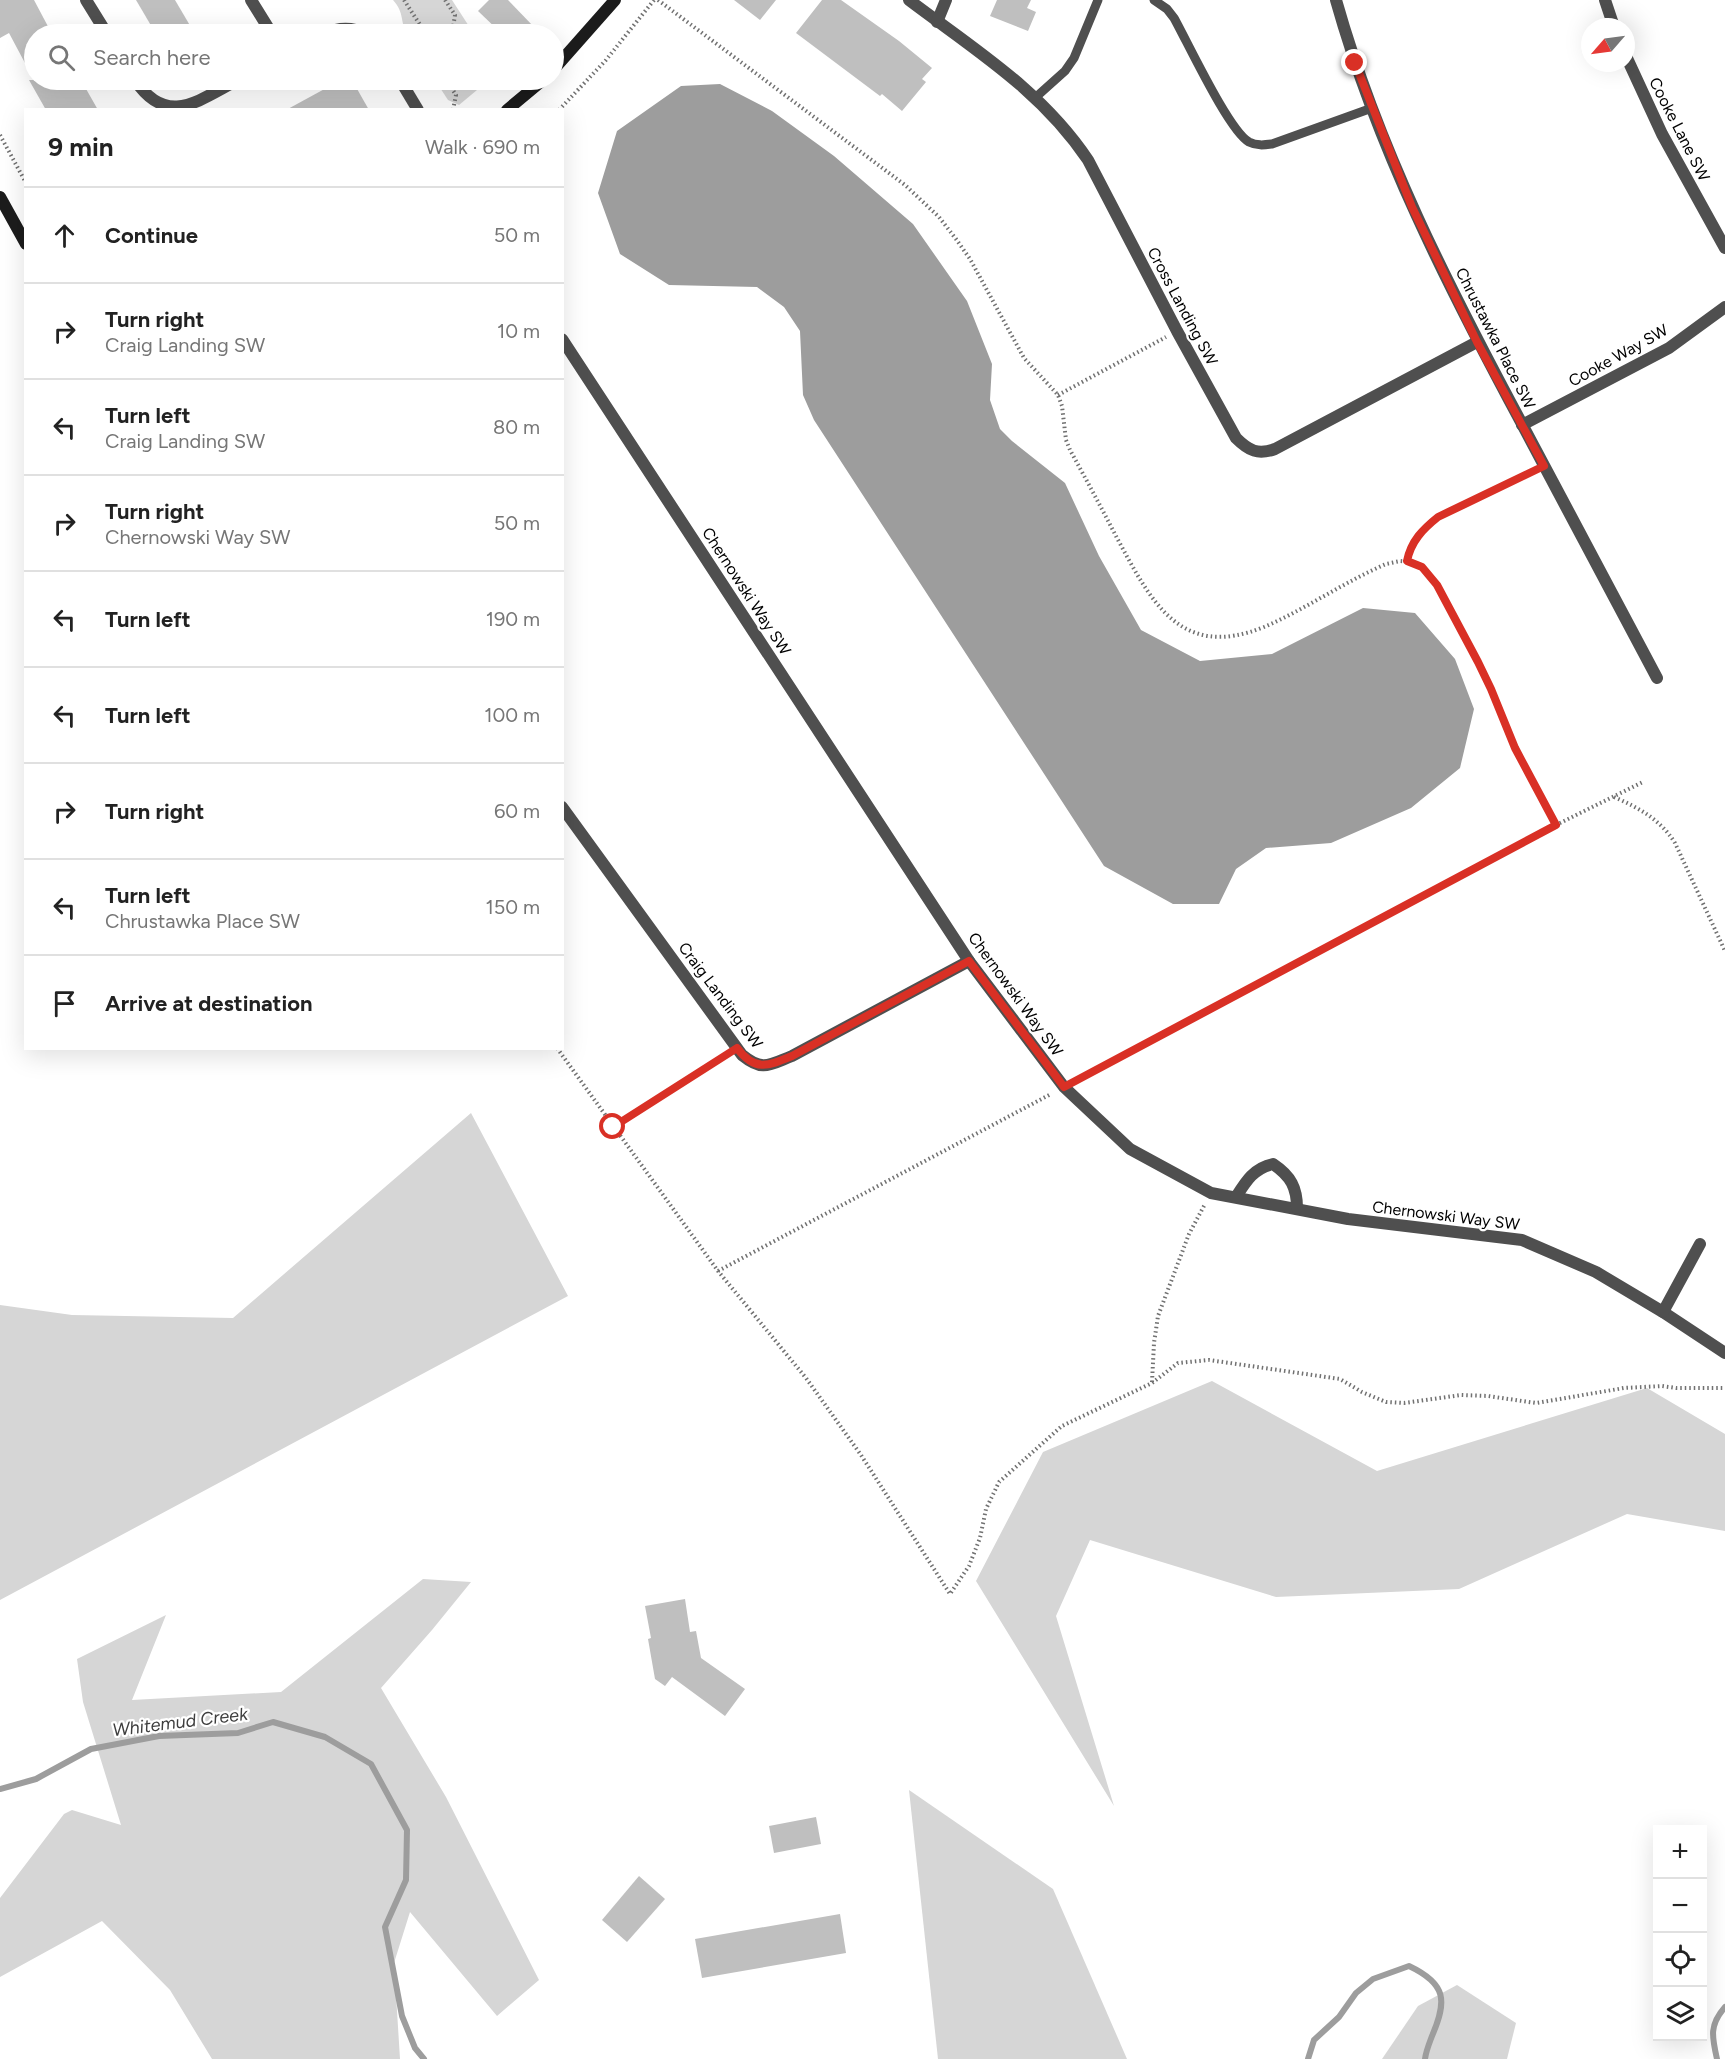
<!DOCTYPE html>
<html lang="en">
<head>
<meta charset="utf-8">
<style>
	:root { --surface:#fff; --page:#f6f6f6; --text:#222; --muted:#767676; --line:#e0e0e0 }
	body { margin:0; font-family:Figtree,sans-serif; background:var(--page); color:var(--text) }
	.controls { position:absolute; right:18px; bottom:18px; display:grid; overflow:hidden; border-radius:0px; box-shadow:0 6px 24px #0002 }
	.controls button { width:54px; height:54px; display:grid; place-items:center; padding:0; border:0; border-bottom:2px solid var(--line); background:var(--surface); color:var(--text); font:30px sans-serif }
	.compass { position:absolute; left:1581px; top:18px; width:54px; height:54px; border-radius:50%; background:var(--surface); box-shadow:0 6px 24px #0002; rotate:242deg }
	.stop { position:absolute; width:18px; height:18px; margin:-14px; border:4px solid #d93025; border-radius:50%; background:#fff }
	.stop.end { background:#d93025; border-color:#fff; box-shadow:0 2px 6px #0008 }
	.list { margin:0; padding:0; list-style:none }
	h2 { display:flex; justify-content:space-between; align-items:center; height:78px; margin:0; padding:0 24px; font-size:26px }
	h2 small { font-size:20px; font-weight:400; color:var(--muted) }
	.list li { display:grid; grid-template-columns:39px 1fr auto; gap:18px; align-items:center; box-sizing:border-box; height:96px; padding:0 24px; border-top:2px solid var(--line) }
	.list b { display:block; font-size:22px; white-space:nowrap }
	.list p { margin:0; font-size:20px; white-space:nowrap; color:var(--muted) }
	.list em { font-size:20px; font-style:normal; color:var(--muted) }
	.icon { flex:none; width:33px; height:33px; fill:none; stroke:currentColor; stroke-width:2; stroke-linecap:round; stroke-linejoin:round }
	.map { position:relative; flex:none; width:1725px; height:2059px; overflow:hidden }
	.search { position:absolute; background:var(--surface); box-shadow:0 6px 24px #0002; left:24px; top:24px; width:540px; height:66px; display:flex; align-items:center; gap:15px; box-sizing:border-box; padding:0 21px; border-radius:33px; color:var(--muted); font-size:22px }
	.panel { position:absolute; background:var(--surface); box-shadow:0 6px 24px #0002; left:24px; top:108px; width:540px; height:942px; border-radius:0px }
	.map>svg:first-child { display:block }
</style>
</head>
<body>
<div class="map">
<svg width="1725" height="2059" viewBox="0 0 1725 2059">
	<rect width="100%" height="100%" fill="#fff"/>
	<g fill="#d6d6d6">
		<path d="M393,0H452L474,34H407C400,23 405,13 393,0Z"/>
		<path d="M435,80H489L459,105L448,100Z"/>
		<path d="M471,1113L568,1296L0,1600V1305L72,1315L233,1318Z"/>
		<path d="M1212,1381L1377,1471L1647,1388L1725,1434V1531L1627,1514L1459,1589L1276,1597L1090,1540L1056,1616L1114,1806L976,1581L1043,1452Z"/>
		<path d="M423,1579L471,1582L432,1630L381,1688L446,1797L539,1980L497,2016L410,1912L394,1963L400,2059H212L170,1990L102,1921L0,1977V1898L64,1814L72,1810L121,1825L83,1702L77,1659L166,1615L132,1700L281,1692Z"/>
		<path d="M909,1790L1053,1889L1127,2059H938Z"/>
		<path d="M1457,1985L1516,2023L1507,2059H1382L1418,2006Z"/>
	</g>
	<path fill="#9d9d9d" d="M720,84L772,111L834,156L913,224L967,301L992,364L990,400L1000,429L1012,441L1065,483L1099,556L1141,630L1200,661L1272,654L1363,608L1415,613L1455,659L1474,709L1460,768L1411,808L1331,843L1266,848L1236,869L1219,904H1173L1104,866L814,420L803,395L800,331L784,307L757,287L669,285L620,254L598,193L617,131L681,86Z"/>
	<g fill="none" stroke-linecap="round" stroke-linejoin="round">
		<g stroke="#9d9d9d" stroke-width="6">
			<path d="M0,1789L36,1779L91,1749L159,1736L238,1733L273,1722L325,1737L371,1764L407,1830L406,1880L385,1927L402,2016L415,2048L424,2059"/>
			<path d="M1308,2059L1314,2040L1339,2017L1356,1993L1373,1979L1409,1966C1447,1984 1447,2001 1432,2036C1429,2044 1426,2051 1425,2059"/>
			<path d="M1717,2059C1712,2037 1709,2025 1725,2007"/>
		</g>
	</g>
	<g fill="#bfbfbf">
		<path d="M0,0H34L52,34H34V80H81L98,110H46L29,80H34L9,33L0,38Z"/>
		<path d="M136,0H175L195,34H156Z"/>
		<path d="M489,0H508L534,27L526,34H502L478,11Z"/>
		<path d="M734,0H776L760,20Z"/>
		<path d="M822,0H841L899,41L932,68L922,79L926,82L902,111L882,94L880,96L796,33Z"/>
		<path d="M997,0H1031L1027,8L1036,12L1028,31L990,16Z"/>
		<path d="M341,80H352L369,110H286Z"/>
		<path d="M685,1599L690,1632L696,1631L701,1658L745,1689L725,1716L672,1677L665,1686L655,1679L648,1639L651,1638L645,1606Z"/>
		<path d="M816,1817L821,1844L774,1853L769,1826Z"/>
		<path d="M639,1876L665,1899L627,1942L602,1920Z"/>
		<path d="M840,1914L846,1953L702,1978L695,1939Z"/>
	</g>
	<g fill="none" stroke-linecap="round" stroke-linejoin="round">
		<g stroke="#717171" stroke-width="4" stroke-dasharray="1.5 3" stroke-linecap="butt">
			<path d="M404,0L426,34"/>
			<path d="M445,0L455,15L452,34"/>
			<path d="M658,0L905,185L939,217L956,239L970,259L1024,358L1058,395L1062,406L1066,440L1070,450C1086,479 1102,509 1117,538C1151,601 1180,661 1264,627C1306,609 1344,582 1386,564L1400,561L1413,562L1422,567L1437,585L1478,662L1491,689L1515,748L1556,825"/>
			<path d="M446,80L456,95L453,110"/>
			<path d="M559,110L606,60L654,0"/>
			<path d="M0,135L26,183"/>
			<path d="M1058,395L1166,337"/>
			<path d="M1407,561C1411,542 1423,529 1438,517L1530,472"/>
			<path d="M1614,797C1639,808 1660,819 1675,843L1725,951"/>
			<path d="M557,1048L718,1271L806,1378L861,1455L950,1594L969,1566L980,1538L986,1509L999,1482L1062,1426L1152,1383L1178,1363L1209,1360L1340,1379L1362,1392L1386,1402L1404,1403L1461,1395L1488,1396L1536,1403L1624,1388L1662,1386L1676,1388H1725"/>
			<path d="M1079,1079L1556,825L1643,782"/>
			<path d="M613,1127L724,1056"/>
			<path d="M718,1271L1051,1094"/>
			<path d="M1152,1382L1154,1343L1158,1316L1189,1234L1205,1204"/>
		</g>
		<g stroke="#4f4f4f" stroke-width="9">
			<path d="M1154,0L1167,9L1174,18C1188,43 1229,131 1249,142C1257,146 1264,145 1272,144L1372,108"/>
			<path d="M1036,97L1065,71L1074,58L1098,0"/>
		</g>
		<g stroke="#4f4f4f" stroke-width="12">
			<path d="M86,0L107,34"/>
			<path d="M251,0L272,34"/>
			<path d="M909,0C975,50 1041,90 1088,160L1177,331L1236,438C1249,451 1258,455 1275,449L1477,342"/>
			<path d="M1336,0C1378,149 1449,288 1522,424C1567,509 1612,593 1657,678"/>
			<path d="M1605,0L1614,27"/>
			<path d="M937,22L946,0"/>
			<path d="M323,34C339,27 352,27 368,34"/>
			<path d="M1626,56L1662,134L1725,248"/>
			<path d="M135,80C167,128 199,100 238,80"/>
			<path d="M400,80L418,110"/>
			<path d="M562,339L969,961L1064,1087L1130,1149L1211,1193L1348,1219L1522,1240L1596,1272L1663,1312L1725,1353"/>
			<path d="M1522,425L1669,348L1725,307"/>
			<path d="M562,807L742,1055C763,1072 769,1065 792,1056L969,961"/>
			<path d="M1236,1197C1246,1181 1254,1168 1273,1164C1291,1176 1297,1188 1297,1208"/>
			<path d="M1663,1312L1700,1244"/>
		</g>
		<g stroke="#1c1c1c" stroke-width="12">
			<path d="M554,69L615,0"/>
			<path d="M507,110L543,80"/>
			<path d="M0,197L26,244"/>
		</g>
	</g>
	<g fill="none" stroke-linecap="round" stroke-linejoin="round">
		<path stroke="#d93025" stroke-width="8" d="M613,1127L737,1048C755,1072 768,1066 792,1056L969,961L1064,1087L1556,825L1515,748L1491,689L1478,662L1437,585L1422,567L1407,561C1411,541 1423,529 1438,517L1544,466L1477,342L1412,207L1355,63"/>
	</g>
	<g text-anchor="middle" stroke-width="4.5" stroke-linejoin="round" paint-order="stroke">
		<g font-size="16" fill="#000" stroke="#fff">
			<text transform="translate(1680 129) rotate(63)" y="6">Cooke Lane SW</text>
			<text transform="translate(1183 306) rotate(62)" y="6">Cross Landing SW</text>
			<text transform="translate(1496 338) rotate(63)" y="6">Chrustawka Place SW</text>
			<text transform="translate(1618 355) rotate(-29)" y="6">Cooke Way SW</text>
			<text transform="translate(747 591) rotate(57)" y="6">Chernowski Way SW</text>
			<text transform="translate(1016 994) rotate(54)" y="6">Chernowski Way SW</text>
			<text transform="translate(721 995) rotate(53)" y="6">Craig Landing SW</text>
			<text transform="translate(1446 1215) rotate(7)" y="6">Chernowski Way SW</text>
		</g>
		<g font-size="18" font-style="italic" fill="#3e3e3e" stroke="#fff">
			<text transform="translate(180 1722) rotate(-7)" y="6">Whitemud Creek</text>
		</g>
	</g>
</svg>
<div class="controls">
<button>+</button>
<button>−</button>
<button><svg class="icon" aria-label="locate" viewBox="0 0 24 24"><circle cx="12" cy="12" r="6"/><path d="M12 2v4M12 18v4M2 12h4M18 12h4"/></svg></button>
<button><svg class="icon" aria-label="layers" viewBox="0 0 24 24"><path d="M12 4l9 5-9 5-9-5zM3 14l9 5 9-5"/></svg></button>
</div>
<svg class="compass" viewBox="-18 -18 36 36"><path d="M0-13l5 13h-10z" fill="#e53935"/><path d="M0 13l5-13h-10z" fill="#767676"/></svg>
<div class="stop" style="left:613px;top:1127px"></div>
<div class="stop end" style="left:1355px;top:63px"></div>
<div class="search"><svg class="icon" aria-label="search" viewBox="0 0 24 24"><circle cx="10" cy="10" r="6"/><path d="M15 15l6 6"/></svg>Search here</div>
<section class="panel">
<h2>9 min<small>Walk · 690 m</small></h2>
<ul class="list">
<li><svg class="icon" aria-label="ahead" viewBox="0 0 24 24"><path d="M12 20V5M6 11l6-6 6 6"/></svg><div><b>Continue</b></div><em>50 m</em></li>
<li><svg class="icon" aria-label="right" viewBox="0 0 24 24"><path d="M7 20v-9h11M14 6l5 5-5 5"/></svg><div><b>Turn right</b><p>Craig Landing SW</p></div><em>10 m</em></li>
<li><svg class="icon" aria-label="left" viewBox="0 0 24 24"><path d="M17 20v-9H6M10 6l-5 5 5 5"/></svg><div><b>Turn left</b><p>Craig Landing SW</p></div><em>80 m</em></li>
<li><svg class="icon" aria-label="right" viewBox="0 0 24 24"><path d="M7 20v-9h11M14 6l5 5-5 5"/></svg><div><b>Turn right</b><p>Chernowski Way SW</p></div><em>50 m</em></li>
<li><svg class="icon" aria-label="left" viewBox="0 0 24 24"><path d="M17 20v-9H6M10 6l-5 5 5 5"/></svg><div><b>Turn left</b></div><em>190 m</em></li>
<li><svg class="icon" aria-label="left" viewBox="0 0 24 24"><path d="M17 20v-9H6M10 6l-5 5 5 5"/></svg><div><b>Turn left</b></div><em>100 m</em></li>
<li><svg class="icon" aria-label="right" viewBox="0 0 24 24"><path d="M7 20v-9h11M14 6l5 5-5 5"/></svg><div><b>Turn right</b></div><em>60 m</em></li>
<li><svg class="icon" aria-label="left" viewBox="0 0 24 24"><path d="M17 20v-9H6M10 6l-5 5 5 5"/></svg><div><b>Turn left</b><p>Chrustawka Place SW</p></div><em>150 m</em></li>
<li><svg class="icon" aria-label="arrive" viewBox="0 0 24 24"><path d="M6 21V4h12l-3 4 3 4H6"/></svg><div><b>Arrive at destination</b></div></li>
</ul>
</section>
</div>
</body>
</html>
